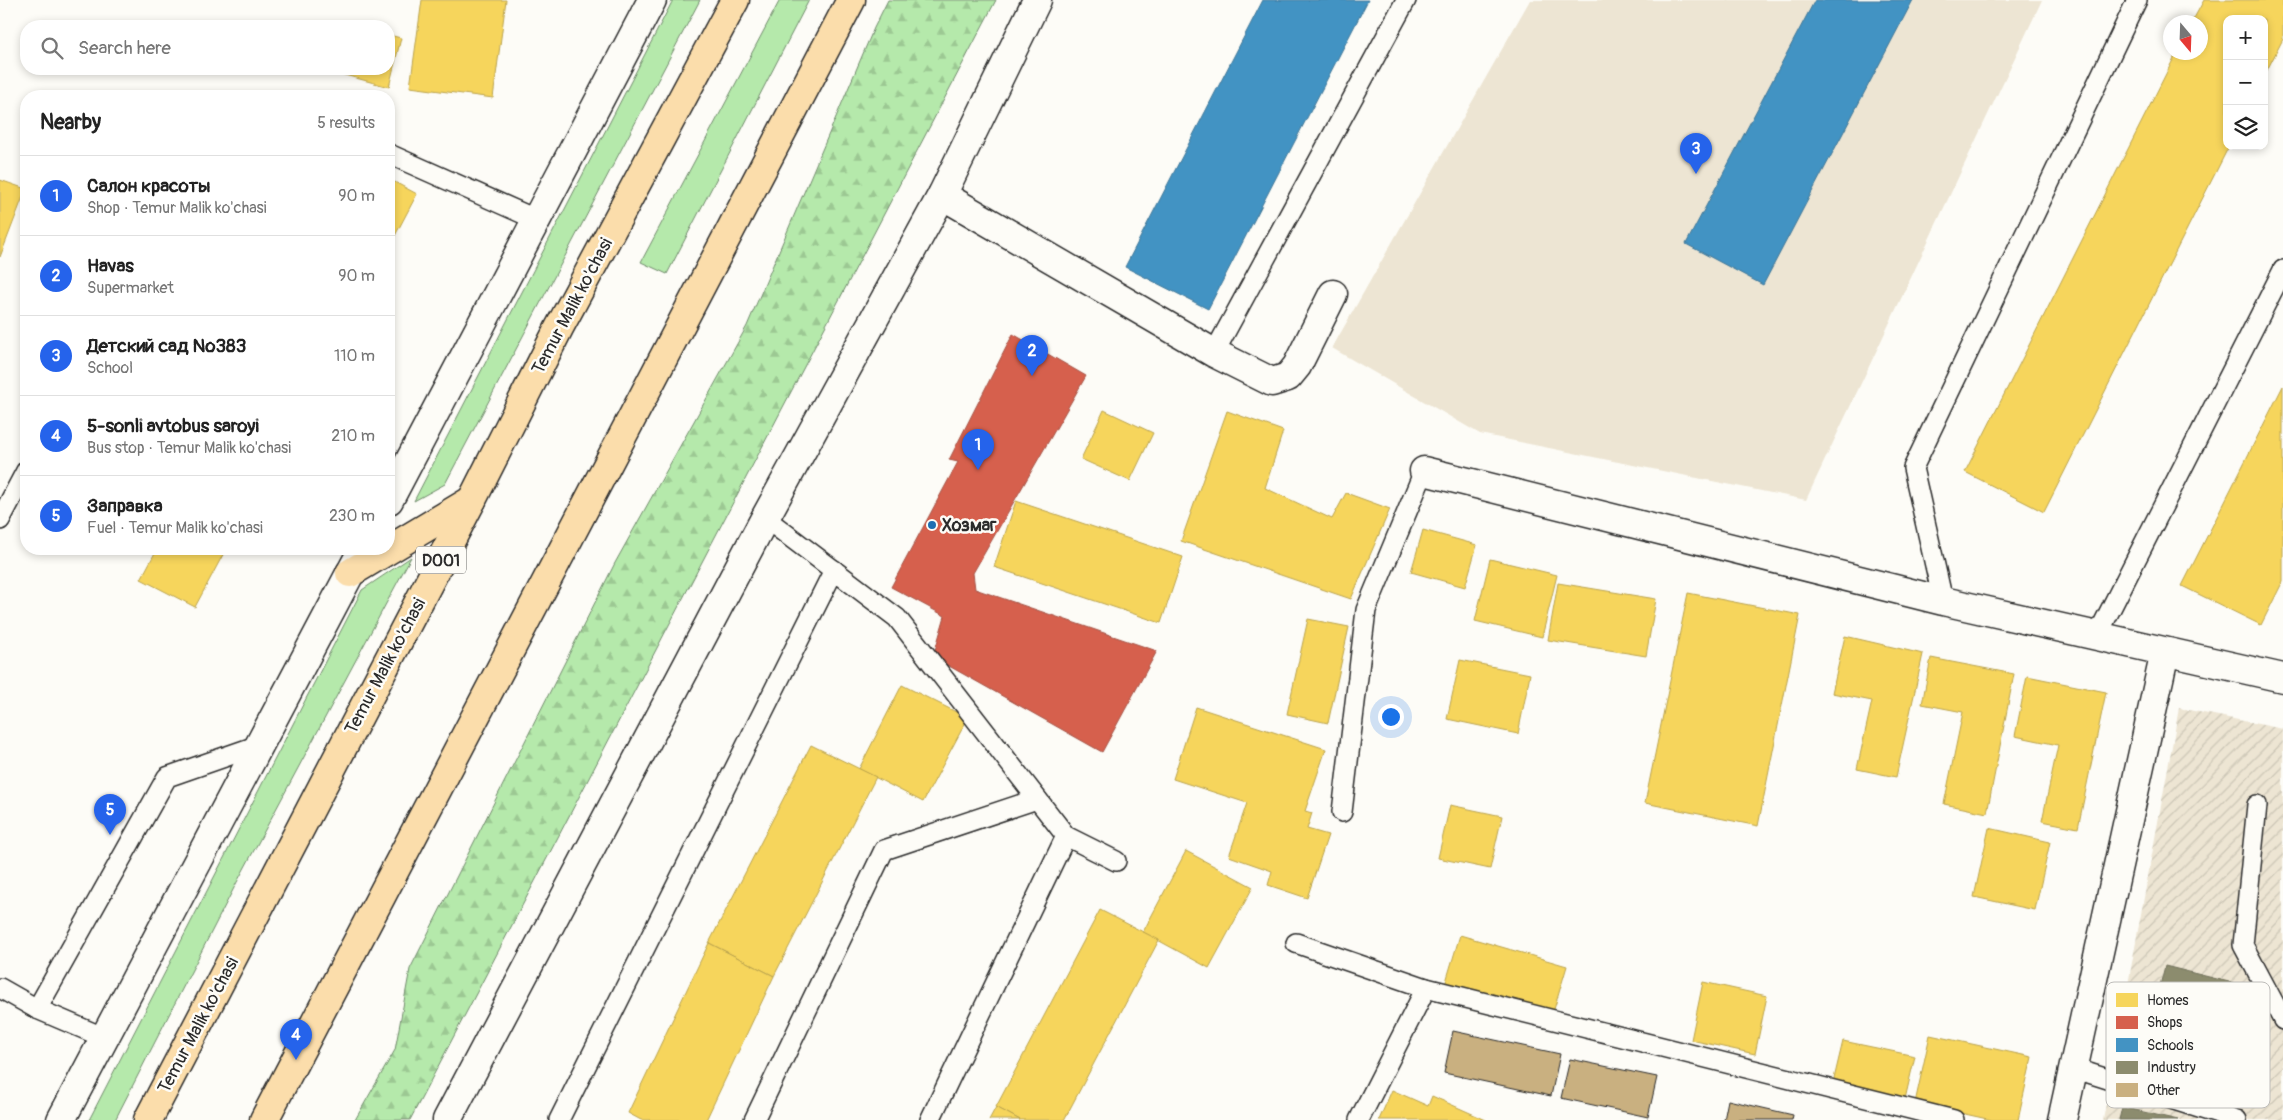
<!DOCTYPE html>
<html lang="en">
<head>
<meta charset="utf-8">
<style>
	:root { --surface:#fff; --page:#f6f6f6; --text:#222; --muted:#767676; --line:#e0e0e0; --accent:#2563eb }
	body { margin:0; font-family:Pangolin,sans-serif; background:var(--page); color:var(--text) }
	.controls { position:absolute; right:15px; top:15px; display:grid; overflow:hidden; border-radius:10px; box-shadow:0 2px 8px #0003 }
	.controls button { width:45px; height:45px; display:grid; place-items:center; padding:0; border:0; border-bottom:1px solid var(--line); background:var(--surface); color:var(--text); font:25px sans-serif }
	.compass { position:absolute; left:2163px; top:15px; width:45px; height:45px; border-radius:50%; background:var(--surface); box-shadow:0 2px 8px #0003; rotate:161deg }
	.you { position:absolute; left:1390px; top:716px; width:18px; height:18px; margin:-12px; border:4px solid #fff; border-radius:50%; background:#1a73e8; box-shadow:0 0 0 8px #1a73e833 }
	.badge { display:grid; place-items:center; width:32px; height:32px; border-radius:50%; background:var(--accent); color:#fff; font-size:16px; font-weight:700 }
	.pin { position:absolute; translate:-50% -41px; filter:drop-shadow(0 1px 2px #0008) }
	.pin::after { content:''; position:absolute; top:26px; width:18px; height:15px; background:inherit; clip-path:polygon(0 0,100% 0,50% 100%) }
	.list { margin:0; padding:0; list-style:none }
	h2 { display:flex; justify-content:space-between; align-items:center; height:65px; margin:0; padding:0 20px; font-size:21px }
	h2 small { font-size:16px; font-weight:400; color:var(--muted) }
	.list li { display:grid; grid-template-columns:32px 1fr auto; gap:15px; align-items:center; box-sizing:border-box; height:80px; padding:0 20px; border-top:1px solid var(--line) }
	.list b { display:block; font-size:19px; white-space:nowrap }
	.list p { margin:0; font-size:16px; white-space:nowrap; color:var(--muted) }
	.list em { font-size:16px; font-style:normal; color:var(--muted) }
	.icon { flex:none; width:28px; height:28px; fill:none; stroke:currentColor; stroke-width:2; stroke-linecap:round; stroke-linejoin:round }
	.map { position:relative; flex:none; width:2283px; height:1120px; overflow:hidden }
	.search { position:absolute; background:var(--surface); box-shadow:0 2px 8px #0003; left:20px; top:20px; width:375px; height:55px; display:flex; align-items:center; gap:12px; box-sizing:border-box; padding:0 18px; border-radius:20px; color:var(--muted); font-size:19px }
	.panel { position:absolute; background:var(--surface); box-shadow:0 2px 8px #0003; left:20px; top:90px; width:375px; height:465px; border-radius:20px }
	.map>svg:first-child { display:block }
</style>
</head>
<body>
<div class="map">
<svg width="2283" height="1120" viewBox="0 0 2283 1120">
	<defs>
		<pattern id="industrial-furrows" width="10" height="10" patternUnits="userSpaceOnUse" patternTransform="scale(1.25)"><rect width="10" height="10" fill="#ede5d3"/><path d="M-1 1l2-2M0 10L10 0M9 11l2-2" fill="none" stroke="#cbc5b5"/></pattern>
		<pattern id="forest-firs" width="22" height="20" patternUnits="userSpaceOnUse" patternTransform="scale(1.25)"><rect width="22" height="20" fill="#b5e9ab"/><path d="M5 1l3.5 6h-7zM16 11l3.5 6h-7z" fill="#9cc893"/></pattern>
	</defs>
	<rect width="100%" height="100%" fill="#fdfcf7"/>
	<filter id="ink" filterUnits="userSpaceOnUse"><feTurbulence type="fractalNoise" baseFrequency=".02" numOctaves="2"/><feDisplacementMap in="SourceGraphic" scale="10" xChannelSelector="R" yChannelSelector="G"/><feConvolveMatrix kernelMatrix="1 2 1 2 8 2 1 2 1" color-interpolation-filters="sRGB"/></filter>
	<g filter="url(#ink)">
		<path fill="#ede5d3" d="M1530,0H2042L1806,500L1480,434L1332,348Z"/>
		<path fill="url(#industrial-furrows)" d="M2179,708L2283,729V1120H2103Z"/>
		<g fill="#b5e9ab" stroke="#708a6b">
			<path d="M673,0H700L445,484L414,501Z"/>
			<path d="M780,0H809L667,274L641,262Z"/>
			<path d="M411,557L236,884L115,1120H89L362,590Z"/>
		</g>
		<path fill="url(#forest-firs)" stroke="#708a6b" d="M888,0H996L410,1120H355L395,1050L410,969L615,563L747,326L874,28Z"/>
		<g fill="#f6d55c" stroke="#b9a24d">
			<path d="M422,0H506L493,98L410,87Z"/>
			<path d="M2204,0H2283V39L2264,76V19H2227V146H2229L2044,512L1965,472L2177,52H2200V22H2192Z"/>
			<path d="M389,35L401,38L389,87L330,71V69H389Z"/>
			<path d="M389,179L417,194L389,247Z"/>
			<path d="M0,180L26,189L0,257Z"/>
			<path d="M2283,386V581L2261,625L2182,586Z"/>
			<path d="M1104,410L1153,433L1130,481L1081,459Z"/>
			<path d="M1227,411L1283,431L1265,488L1332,519L1346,493L1390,509L1351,599L1181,541Z"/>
			<path d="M1016,501L1183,557L1161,623L994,567Z"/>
			<path d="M1423,530L1477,545L1465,587L1411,572Z"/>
			<path d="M157,549H226L195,607L141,579Z"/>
			<path d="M1490,559L1557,575L1542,637L1475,621Z"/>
			<path d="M1558,583L1656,599L1646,656L1548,640Z"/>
			<path d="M1688,593L1800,615L1758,826L1645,803Z"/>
			<path d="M1308,619L1349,627L1328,723L1287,714Z"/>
			<path d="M1845,636L1923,654L1896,777L1857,769L1872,701L1832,693Z"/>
			<path d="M1931,658L2014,674L1987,813L1944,804L1963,712L1922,704Z"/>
			<path d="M1460,660L1530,674L1518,734L1447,719Z"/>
			<path d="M2027,676L2106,692L2078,828L2042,821L2058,745L2015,736Z"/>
			<path d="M902,685L968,718L923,802L859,769Z"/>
			<path d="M1196,707L1326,749L1305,811L1312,813L1307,829L1328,835L1307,898L1268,885L1272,871L1229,856L1247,803L1173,779Z"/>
			<path d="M811,745L876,777L774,976L709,943Z"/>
			<path d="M1450,805L1502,816L1490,869L1438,858Z"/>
			<path d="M1989,828L2050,842L2035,910L1974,897Z"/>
			<path d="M1186,851L1253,887L1209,968L1143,932Z"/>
			<path d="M1100,910L1159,940L1064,1120H1020L996,1107Z"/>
			<path d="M1460,935L1567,966L1552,1016L1445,985Z"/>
			<path d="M709,943L774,976L706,1120H641L628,1113Z"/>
			<path d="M1703,982L1767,996L1755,1054L1691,1040Z"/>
			<path d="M1930,1035L2032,1057L2018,1120H1992L1915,1103Z"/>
			<path d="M1843,1041L1915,1056L1905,1099L1833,1083Z"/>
			<path d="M1392,1090L1428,1106L1432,1096L1486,1120H1379Z"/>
			<path d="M996,1107L1020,1120H989Z"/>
		</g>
		<path fill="#d6604d" stroke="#a35043" d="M1013,334L1086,376L973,573L975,589L1157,651L1102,752L933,657L945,616L891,587L958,462L949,460Z"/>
		<g fill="#4393c3" stroke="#3c7495">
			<path d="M1263,0H1368L1208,309L1125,267Z"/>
			<path d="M1815,0H1913L1763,285L1686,244Z"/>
		</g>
		<g fill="#8c8c6e" stroke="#6f6f5a">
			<path d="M2165,966L2233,983L2206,1089L2138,1071Z"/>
			<path d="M2122,1107L2178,1120H2119Z"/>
		</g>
		<g fill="#c9b080" stroke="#2b2b2b">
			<path d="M1453,1031L1560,1054L1551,1096L1444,1073Z"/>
			<path d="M1570,1059L1657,1077L1648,1117L1561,1098Z"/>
			<path d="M1728,1100L1793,1115L1792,1120H1724Z"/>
		</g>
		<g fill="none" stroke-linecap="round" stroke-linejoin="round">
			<defs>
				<g id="lane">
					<path d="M389,154L535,219"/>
					<path d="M1214,353L1406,0"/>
					<path d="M765,518L897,618L1066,836L1116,861"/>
					<path d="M0,520L26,471"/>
					<path d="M1943,601L1913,468L2137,0"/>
					<path d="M2097,636L2283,270"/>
					<path d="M2257,805L2243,945L2283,1020"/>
					<path d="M1342,812L1366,610L1424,471"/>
					<path d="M1296,943L1426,988L1954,1120"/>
					<path d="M0,988L37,1009L167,777L262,744"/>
					<path d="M37,1009L105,1038"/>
					<path d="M2073,1068L2237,1120"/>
					<path d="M559,1120L834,570"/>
					<path d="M754,1120L884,850L1037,799"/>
					<path d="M930,1120L1066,836"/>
					<path d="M1359,1120L1426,988"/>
				</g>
				<g id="street">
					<path d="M942,195L1214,353L1272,382L1288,377L1297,366L1333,294"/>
					<path d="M1424,471L1943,601L2283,678"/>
					<path d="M2062,1120L2165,652"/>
				</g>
				<g id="secondary">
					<path d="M389,500L652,0"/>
					<path d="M61,1120L363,549"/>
					<path d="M447,1120L765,518L942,195L1037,0"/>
				</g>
				<g id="highway">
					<path d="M350,573L472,500"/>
					<path d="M148,1120L472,500L559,328L735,0"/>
					<path d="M264,1120L851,0"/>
				</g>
			</defs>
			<use href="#lane" stroke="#2b2b2b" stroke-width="22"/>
			<use href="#street" stroke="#2b2b2b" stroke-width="31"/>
			<use href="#secondary" stroke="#2b2b2b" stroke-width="31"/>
			<use href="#highway" stroke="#2b2b2b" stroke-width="31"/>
			<use href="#lane" stroke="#fdfcf7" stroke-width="19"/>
			<use href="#street" stroke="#fdfcf7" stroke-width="28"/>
			<use href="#secondary" stroke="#fdfcf7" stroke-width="28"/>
			<use href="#highway" stroke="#fbddab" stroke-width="28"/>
		</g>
	</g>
	<circle fill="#1f6fb2" stroke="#fdfcf7" stroke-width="2" cx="932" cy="525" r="5"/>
	<g text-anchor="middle" stroke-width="5" stroke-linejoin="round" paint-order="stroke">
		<rect fill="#fdfcf7" stroke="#6a6a68" stroke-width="1" x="416" y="546.5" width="50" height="27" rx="4"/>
		<g font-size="16" font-weight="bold" fill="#2b2b2b">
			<text x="441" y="566">D001</text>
		</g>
		<g font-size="18" fill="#2b2b2b" stroke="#fdfcf7">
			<text transform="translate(572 306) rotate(-62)" y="6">Temur Malik ko'chasi</text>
			<text transform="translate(385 666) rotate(-62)" y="6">Temur Malik ko'chasi</text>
			<text transform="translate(198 1025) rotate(-62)" y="6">Temur Malik ko'chasi</text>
		</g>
		<g font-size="18" font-weight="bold" fill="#2b2b2b" stroke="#fdfcf7" text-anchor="start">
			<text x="942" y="531">Хозмаг</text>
		</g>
	</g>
	<rect x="2106" y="982" width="164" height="126" rx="8" fill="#fdfcf7" stroke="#bebdba" stroke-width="1"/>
	<rect x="2116" y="993" width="22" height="14" fill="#f6d55c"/>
	<rect x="2116" y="1016" width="22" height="13" fill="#d6604d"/>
	<rect x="2116" y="1038" width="22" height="14" fill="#4393c3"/>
	<rect x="2116" y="1061" width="22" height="13" fill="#8c8c6e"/>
	<rect x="2116" y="1083" width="22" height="14" fill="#c9b080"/>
	<g font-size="14" fill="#2b2b2b">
		<text x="2147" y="1005">Homes</text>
		<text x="2147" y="1027">Shops</text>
		<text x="2147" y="1050">Schools</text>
		<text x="2147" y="1072">Industry</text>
		<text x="2147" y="1095">Other</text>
	</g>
</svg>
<div class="controls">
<button>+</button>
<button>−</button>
<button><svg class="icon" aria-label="layers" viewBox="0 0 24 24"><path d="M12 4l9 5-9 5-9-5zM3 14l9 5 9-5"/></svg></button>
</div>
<svg class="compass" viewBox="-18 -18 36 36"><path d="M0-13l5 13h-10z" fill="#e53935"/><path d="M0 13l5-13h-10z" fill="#767676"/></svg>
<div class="you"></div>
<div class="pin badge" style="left:978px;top:470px">1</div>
<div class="pin badge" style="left:1032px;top:376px">2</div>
<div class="pin badge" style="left:1696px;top:174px">3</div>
<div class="pin badge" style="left:296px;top:1060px">4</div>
<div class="pin badge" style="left:110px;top:835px">5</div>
<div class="search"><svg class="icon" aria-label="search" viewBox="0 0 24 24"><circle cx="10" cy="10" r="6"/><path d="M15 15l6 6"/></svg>Search here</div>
<section class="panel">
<h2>Nearby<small>5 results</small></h2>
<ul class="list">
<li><span class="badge">1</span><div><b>Салон красоты</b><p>Shop · Temur Malik ko'chasi</p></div><em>90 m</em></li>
<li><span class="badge">2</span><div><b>Havas</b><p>Supermarket</p></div><em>90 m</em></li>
<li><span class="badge">3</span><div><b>Детский сад №383</b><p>School</p></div><em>110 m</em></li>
<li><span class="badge">4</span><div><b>5-sonli avtobus saroyi</b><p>Bus stop · Temur Malik ko'chasi</p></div><em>210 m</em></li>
<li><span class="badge">5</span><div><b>Заправка</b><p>Fuel · Temur Malik ko'chasi</p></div><em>230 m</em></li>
</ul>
</section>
</div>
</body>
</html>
